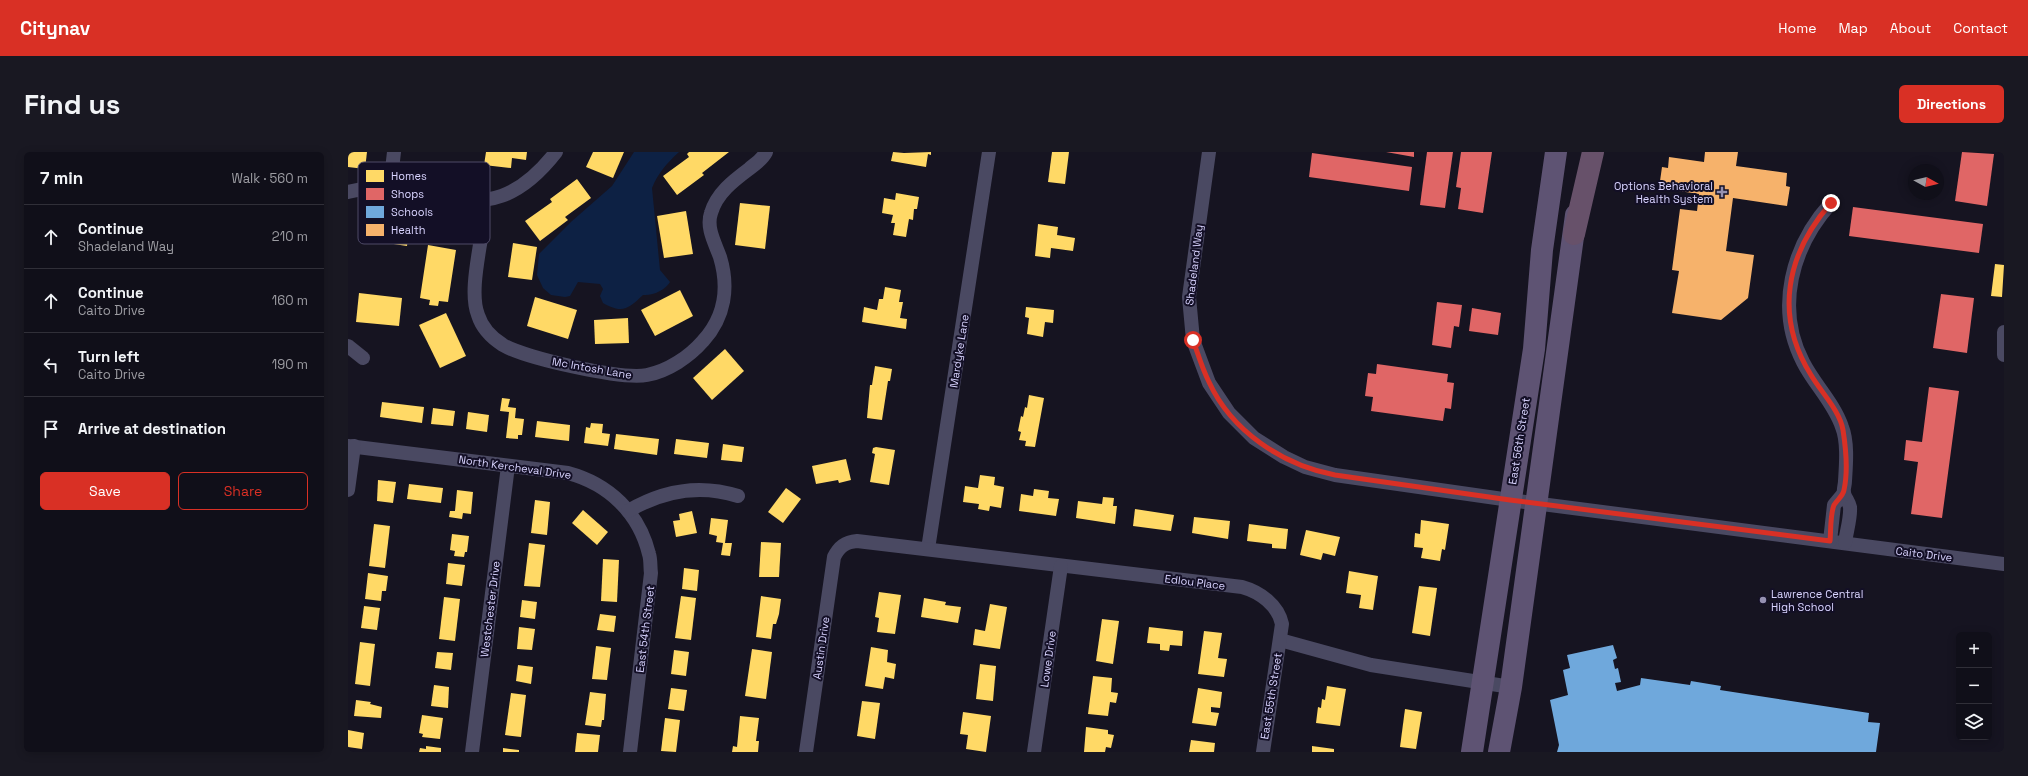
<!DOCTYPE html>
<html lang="en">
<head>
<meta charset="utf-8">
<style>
	:root { --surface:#100f19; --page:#191822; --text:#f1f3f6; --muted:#9c9ca2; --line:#302f38; --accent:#d93025 }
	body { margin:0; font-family:"Space Grotesk",sans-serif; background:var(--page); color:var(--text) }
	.controls { position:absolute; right:12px; bottom:12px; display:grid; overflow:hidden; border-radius:6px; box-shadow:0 2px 10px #0003 }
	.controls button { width:36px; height:36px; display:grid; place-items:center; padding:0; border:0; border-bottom:1px solid var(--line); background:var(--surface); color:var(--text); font:20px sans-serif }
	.compass { position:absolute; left:1560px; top:12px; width:36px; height:36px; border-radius:50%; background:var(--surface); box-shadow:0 2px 10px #0003; rotate:98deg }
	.stop { position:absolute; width:12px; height:12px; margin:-9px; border:3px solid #d93025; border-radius:50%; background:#fff }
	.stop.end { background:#d93025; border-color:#fff; box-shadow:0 1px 4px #0008 }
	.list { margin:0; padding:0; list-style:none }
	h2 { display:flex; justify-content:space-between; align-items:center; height:52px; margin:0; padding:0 16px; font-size:17px }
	h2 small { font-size:13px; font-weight:400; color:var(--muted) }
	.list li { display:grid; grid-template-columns:26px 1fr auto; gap:12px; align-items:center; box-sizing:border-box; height:64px; padding:0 16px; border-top:1px solid var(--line) }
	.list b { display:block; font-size:15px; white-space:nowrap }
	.list p { margin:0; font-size:13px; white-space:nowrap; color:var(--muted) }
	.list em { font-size:13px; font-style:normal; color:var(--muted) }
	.actions { display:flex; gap:8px; padding:12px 16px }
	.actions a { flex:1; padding:9px 0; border:1px solid var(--accent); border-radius:6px; text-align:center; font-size:14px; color:var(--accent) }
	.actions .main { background:var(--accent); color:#fff }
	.icon { flex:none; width:22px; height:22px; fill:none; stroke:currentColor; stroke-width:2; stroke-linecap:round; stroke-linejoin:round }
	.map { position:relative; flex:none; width:1656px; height:600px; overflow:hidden; border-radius:6px }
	header { display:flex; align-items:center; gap:24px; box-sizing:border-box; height:56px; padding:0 20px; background:var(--accent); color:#fff }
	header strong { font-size:19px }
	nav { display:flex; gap:22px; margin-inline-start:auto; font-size:14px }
	.intro { display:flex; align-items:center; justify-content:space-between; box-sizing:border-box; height:96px; padding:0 24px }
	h1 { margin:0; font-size:28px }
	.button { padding:10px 18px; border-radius:6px; background:var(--accent); color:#fff; font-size:14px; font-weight:700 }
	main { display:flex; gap:24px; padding:0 24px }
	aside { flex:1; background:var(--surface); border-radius:6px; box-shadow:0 2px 10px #0003 }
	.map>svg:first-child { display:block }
</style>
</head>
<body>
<header>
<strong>Citynav</strong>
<nav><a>Home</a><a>Map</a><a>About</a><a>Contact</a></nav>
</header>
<div class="intro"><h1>Find us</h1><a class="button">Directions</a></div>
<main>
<aside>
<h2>7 min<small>Walk · 560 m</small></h2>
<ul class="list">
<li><svg class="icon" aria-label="ahead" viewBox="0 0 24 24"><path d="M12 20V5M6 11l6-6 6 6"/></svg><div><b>Continue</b><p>Shadeland Way</p></div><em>210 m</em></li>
<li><svg class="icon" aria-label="ahead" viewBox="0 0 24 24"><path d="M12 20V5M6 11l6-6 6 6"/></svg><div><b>Continue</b><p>Caito Drive</p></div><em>160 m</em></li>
<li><svg class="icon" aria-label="left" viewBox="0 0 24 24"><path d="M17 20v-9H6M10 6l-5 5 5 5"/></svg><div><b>Turn left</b><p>Caito Drive</p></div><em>190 m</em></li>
<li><svg class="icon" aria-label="arrive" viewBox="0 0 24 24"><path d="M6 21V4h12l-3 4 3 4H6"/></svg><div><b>Arrive at destination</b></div></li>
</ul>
<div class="actions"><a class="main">Save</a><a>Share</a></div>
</aside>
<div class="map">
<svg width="1656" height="600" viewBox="0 0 1656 600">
	<rect width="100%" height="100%" fill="#161421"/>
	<path fill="#0d2144" d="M286,0H331C319,11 310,21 304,36L312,118L322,130C317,138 305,144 295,143C280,157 275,162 255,151L252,144L255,137L252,132L230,130L222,144L217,145L203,143L195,136L189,123L191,102L224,69L264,34Z"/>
	<g fill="#ffd966">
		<path d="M0,0H19L17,17L0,15Z"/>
		<path d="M138,0H179L178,8L164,6L163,16L136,13Z"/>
		<path d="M245,0H276L265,26L238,15Z"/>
		<path d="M341,0H381L354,21L356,23L329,43L315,24L341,5L339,2Z"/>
		<path d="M545,0L556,1L583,0V3L580,2L578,15L543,9Z"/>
		<path d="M704,0H721L717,32L700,30Z"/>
		<path d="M229,27L243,46L217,65L220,68L192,89L177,69L204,50L202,47Z"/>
		<path d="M548,41L571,45L569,57H566L565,68L561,67L558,85L545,83L547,71H543L545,63L534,61L536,46L547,48Z"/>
		<path d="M392,51L422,54L417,97L387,93Z"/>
		<path d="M16,57L63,63L59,94L12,87Z"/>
		<path d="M338,59L345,102L316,106L309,64Z"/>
		<path d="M690,72L710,75L709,83L727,86L725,99L703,96L702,106L687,104Z"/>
		<path d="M165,91L189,95L184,128L160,125Z"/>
		<path d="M80,93L108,98L100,150L91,149L90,154L81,153L82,148L72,146Z"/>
		<path d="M1647,112L1656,113L1654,145L1643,144Z"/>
		<path d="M537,135L553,138L551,150H555L552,166L559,167L558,177L514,170L516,155L529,158L531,147H535Z"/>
		<path d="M332,138L345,164L307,184L293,158Z"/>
		<path d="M11,141L54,146L51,174L8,170Z"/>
		<path d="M187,145L229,158L220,187L179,174Z"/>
		<path d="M678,155L706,158L705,171L697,170L695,185L679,182L681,166L677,165Z"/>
		<path d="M98,161L118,204L92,216L71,173Z"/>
		<path d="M280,166L281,191L247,192L246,168Z"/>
		<path d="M377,197L396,219L364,248L345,226Z"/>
		<path d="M527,214L544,217L542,229H540L534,268L519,266L522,233H524Z"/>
		<path d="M681,243L696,246L687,295L677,294L678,289L671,288L673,280L670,279L673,264L675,265L677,255L679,256Z"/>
		<path d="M154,246L162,247L160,255L168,256L167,266L176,267L174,283H170V287L158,286L161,260L152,259Z"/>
		<path d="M34,250L76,255L74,271L32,265Z"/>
		<path d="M85,256L107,259L105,274L83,272Z"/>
		<path d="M120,260L141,263L139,280L118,277Z"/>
		<path d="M189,269L222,273L221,289L187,285Z"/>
		<path d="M243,271L255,272L254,281L262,282L260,294L236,291L238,275L242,276Z"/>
		<path d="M268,282L311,287L309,303L266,297Z"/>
		<path d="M328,287L361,291L359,306L326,302Z"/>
		<path d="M375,292L396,295L394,310L373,308Z"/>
		<path d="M528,295L547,298L541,333L522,330L527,302L524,301L525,296Z"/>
		<path d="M498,307L503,328L491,331L490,328L468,332L464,314Z"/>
		<path d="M632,323L647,325L646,333L656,335L653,356L642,354L641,359L630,357L631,352L615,350L617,334L630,336Z"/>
		<path d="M30,328L48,330L45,351L29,349Z"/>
		<path d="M61,332L95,336L93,351L59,347Z"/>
		<path d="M438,336L453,347L435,371L420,360Z"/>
		<path d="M686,337L701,339L700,346L711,347L708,364L671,359L673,342L685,344Z"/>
		<path d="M109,338L125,340L123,362L115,361L114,367L101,365L102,359H107Z"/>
		<path d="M755,345L766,346L765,354H769L767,372L728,366L730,349L754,352Z"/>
		<path d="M187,348L202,350L199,383L183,381Z"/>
		<path d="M787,357L826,363L823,379L785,374Z"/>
		<path d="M235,358L260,380L249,393L224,371Z"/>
		<path d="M344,359L349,381L328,385L325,369L332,368L331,362Z"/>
		<path d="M846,365L882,369L880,387L844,381Z"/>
		<path d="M363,366L380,368L377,391H384L382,404L373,403L375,391L368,390L369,384L361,382Z"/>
		<path d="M1073,368L1101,372L1097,398L1094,397L1092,409L1073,406L1075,396L1066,395L1067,381L1072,382Z"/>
		<path d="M26,372L42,374L37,416L21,414Z"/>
		<path d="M901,372L940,377L938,397L924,396V392L899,389Z"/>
		<path d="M958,378L992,385L987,404L975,401L973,408L952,403Z"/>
		<path d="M104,382L121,384L119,400H117L116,405L106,404L107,399L102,398Z"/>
		<path d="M413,390L433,391L431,425H411Z"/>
		<path d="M181,391L197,393L192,435L176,434Z"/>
		<path d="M255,407L271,408L269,450L253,449Z"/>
		<path d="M100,411L117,413L114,434L98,432Z"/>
		<path d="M336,416L351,418L349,439L334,437Z"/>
		<path d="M1001,419L1030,424L1025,458L1011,456L1013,443L998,441Z"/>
		<path d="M20,421L40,424L38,439H34L33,449L17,447Z"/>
		<path d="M1071,434L1089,436L1082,484L1064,481Z"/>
		<path d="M531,440L553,443L547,482L529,480L531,466L527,465Z"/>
		<path d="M333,444L348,446L343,488L327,486Z"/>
		<path d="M413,444L433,447L431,462L428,472H425L423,487L408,485Z"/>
		<path d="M96,445L112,447L107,489L91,487Z"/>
		<path d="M576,446L598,450L597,453L613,455L610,471L573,465Z"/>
		<path d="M174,448L189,450L187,467L172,465Z"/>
		<path d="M642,452L659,455L652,497L625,493L627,477L637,479Z"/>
		<path d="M16,454L32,456L29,478L13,476Z"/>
		<path d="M252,462L268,464L266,480L249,478Z"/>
		<path d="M754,467L771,469L765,512L748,509Z"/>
		<path d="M171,475L187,477L184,498L169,497Z"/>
		<path d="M801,475L835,479L834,494L822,493L821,499L812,498V492L799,491Z"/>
		<path d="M856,479L874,481L870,506L879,507L876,525L850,522Z"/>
		<path d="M12,490L27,492L22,534L7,532Z"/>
		<path d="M248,494L263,496L259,528L244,527Z"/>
		<path d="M523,495L540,498L539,510L548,512L546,527L537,525L535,537L517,534Z"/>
		<path d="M404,497L424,500L418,547L397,544Z"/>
		<path d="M326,498L341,500L338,524L323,522Z"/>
		<path d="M89,500L105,501L103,518L87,516Z"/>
		<path d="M632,512L648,514L645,549L628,547Z"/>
		<path d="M170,513L185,515L183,532L168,529Z"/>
		<path d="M745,524L764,526L763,540L770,541L768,551L762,550L760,564L740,562Z"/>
		<path d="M86,533L101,535L100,556L83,554Z"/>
		<path d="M979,534L998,537L992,574L968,571L970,555L973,556L974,547L977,548Z"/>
		<path d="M323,536L339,538L336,559L320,557Z"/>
		<path d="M850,536L874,540L872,556L863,555V560L871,561L868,574L844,571Z"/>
		<path d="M242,540L258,542L256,568H254L253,575L237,573Z"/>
		<path d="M163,541L178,543L173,585L157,583Z"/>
		<path d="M8,548L23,550L22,552L34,555L33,566L6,564Z"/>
		<path d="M514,549L532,551L527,587L509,584Z"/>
		<path d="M1057,557L1074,560L1068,597L1052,595Z"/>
		<path d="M615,560L643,564L638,600L618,597L620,583L612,582Z"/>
		<path d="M74,563L95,566L92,587L74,585L75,582L71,581Z"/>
		<path d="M392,564L411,566L408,589H411L410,600H384L385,594L389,595Z"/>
		<path d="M317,566L332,568L328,600L313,599Z"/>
		<path d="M738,575L760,578V582L766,583L763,596L758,595L757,600H736Z"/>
		<path d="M0,578L16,581L14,597L0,595Z"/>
		<path d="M229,581L252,583L250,600H227Z"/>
		<path d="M843,588L867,591L866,600H841Z"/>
		<path d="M78,594L93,596V600H71L72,596L78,597Z"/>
		<path d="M964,594L986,597V600H964Z"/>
		<path d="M155,596L171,598V600H155Z"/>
	</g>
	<g fill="#e06666">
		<path d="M1038,0H1066V5Z"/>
		<path d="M1079,0H1105L1097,56L1072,53Z"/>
		<path d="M1113,0H1144L1135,61L1110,57L1113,36L1108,35Z"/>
		<path d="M1614,0L1646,2L1639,54L1607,49Z"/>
		<path d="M964,1L1064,15L1061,39L961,25Z"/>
		<path d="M1505,55L1635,72L1631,101L1501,84Z"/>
		<path d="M1593,142L1626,146L1619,201L1585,196Z"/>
		<path d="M1089,150L1114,153L1111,175L1106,174L1103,196L1084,193Z"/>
		<path d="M1124,156L1153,161L1150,183L1121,179Z"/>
		<path d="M1029,212L1100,222L1099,230L1106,231L1103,257L1097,256L1095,269L1023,259L1025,245L1017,244L1020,221L1028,222Z"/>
		<path d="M1581,235L1611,239L1594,366L1563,362L1570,310L1556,308L1558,288L1574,290Z"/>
	</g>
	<path fill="#6fa8dc" d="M1265,493L1269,506L1265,508L1267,517L1270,516L1273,530L1267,531L1269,539L1292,533L1293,526L1342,533L1343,529L1373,534L1372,538L1521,561L1520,570L1532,571L1528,600H1209L1211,593L1202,548L1220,543L1215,518L1222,516L1219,503Z"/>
	<path fill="#f6b26b" d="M1357,0H1390L1388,14L1439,21L1438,34L1442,35L1439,54L1385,46L1378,99L1406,103L1400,146L1373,168L1324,161L1331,119L1324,118L1332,57L1349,59L1351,42L1311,36L1314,15L1320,16L1321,5L1356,10Z"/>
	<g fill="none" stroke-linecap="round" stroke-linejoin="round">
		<g stroke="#4a4962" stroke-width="14">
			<path d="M861,0L841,145L845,188L861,231L881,261L906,286L936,305L957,315L987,323L1162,348L1656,412"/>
			<path d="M42,35L46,0"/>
			<path d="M0,40C17,36 35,34 52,35C63,36 73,42 84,44C140,57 173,45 208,0"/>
			<path d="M134,49C134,61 135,74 133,86C130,107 122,143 130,163C134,176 144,186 155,193C177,206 274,228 299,223C320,219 341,205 355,189C377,165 381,135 372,105C367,91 358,76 363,61C369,41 385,29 401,17C408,11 414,8 418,0"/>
			<path d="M1483,51C1444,94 1427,156 1455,210C1466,232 1486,251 1494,275C1500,290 1498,313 1497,329C1497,333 1495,338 1496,341C1497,346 1501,350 1502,355C1503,366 1498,381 1497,391"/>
			<path d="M1656,180V203"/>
			<path d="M0,194L15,206"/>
			<path d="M0,294L220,321C261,332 291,361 301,402C303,408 302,415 303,421L282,600"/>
			<path d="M0,338L6,294"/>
			<path d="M280,359C314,339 352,332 390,344"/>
			<path d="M1482,389L1486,353L1496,341"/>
			<path d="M580,397L641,0"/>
			<path d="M932,488L1023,513L1163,535"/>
			<path d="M124,600L160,314"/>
			<path d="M458,600L486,405C491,395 497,390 509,389L894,435C912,440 930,453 934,472L915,600"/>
			<path d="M686,600L713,414"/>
		</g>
		<g stroke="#5e5373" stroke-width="22">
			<path d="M1124,600L1186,197L1194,98L1208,0"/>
			<path d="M1151,600L1163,535L1228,63"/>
		</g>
		<path stroke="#67516a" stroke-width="22" d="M1226,82L1245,0"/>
	</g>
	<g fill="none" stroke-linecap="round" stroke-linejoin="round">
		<path stroke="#d93025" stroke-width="5" d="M845,188C850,202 854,216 861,230C884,280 935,313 987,323L1162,348L1482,389C1483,379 1482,363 1486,353C1489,348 1495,344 1496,338C1500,320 1498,297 1495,278C1492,259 1473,240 1463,223C1426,164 1438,102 1483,51"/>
	</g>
	<g fill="#9591b1" stroke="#130f26" stroke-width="1.5">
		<path d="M1372 34h4v4h4v4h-4v4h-4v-4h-4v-4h4z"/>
		<circle cx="1415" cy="448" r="4"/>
	</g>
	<g text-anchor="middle" stroke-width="4" stroke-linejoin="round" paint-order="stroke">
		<g font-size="11" fill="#d9d4ff" stroke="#130f26" text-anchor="end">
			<text x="1365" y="38">Options Behavioral<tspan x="1365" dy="13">Health System</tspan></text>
			<text x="1423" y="446" text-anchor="start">Lawrence Central<tspan x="1423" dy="13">High School</tspan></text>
		</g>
		<g font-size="11" fill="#d9d4ff" stroke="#130f26">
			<text transform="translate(846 113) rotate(-83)" y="4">Shadeland Way</text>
			<text transform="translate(611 199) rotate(-81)" y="4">Mardyke Lane</text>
			<text transform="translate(244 216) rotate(10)" y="4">Mc Intosh Lane</text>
			<text transform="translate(1171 289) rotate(-81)" y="4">East 56th Street</text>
			<text transform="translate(167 315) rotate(8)" y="4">North Kercheval Drive</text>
			<text transform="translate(1576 402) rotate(7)" y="4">Caito Drive</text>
			<text transform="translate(847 430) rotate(7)" y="4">Edlou Place</text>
			<text transform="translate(142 457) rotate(-83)" y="4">Westchester Drive</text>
			<text transform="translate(297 477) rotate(-83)" y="4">East 54th Street</text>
			<text transform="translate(473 496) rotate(-82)" y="4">Austin Drive</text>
			<text transform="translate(700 507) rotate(-82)" y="4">Lowe Drive</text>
			<text transform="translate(923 544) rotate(-81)" y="4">East 55th Street</text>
		</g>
	</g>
	<rect x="10" y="10" width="132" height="82" rx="6" fill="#130f26" stroke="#4e4a67" stroke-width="1"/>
	<rect x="18" y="18" width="18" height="12" fill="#ffd966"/>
	<rect x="18" y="36" width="18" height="12" fill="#e06666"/>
	<rect x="18" y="54" width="18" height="12" fill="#6fa8dc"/>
	<rect x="18" y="72" width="18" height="12" fill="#f6b26b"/>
	<g font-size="11" fill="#d9d4ff">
		<text x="43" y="28">Homes</text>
		<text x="43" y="46">Shops</text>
		<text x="43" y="64">Schools</text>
		<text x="43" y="82">Health</text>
	</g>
</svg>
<div class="controls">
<button>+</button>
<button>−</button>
<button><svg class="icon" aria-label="layers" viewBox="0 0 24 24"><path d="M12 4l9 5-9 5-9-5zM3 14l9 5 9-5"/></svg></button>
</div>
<svg class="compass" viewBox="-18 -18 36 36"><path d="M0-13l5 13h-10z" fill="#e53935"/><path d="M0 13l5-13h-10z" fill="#9c9ca2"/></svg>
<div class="stop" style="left:845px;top:188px"></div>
<div class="stop end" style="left:1483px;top:51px"></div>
</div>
</main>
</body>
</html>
